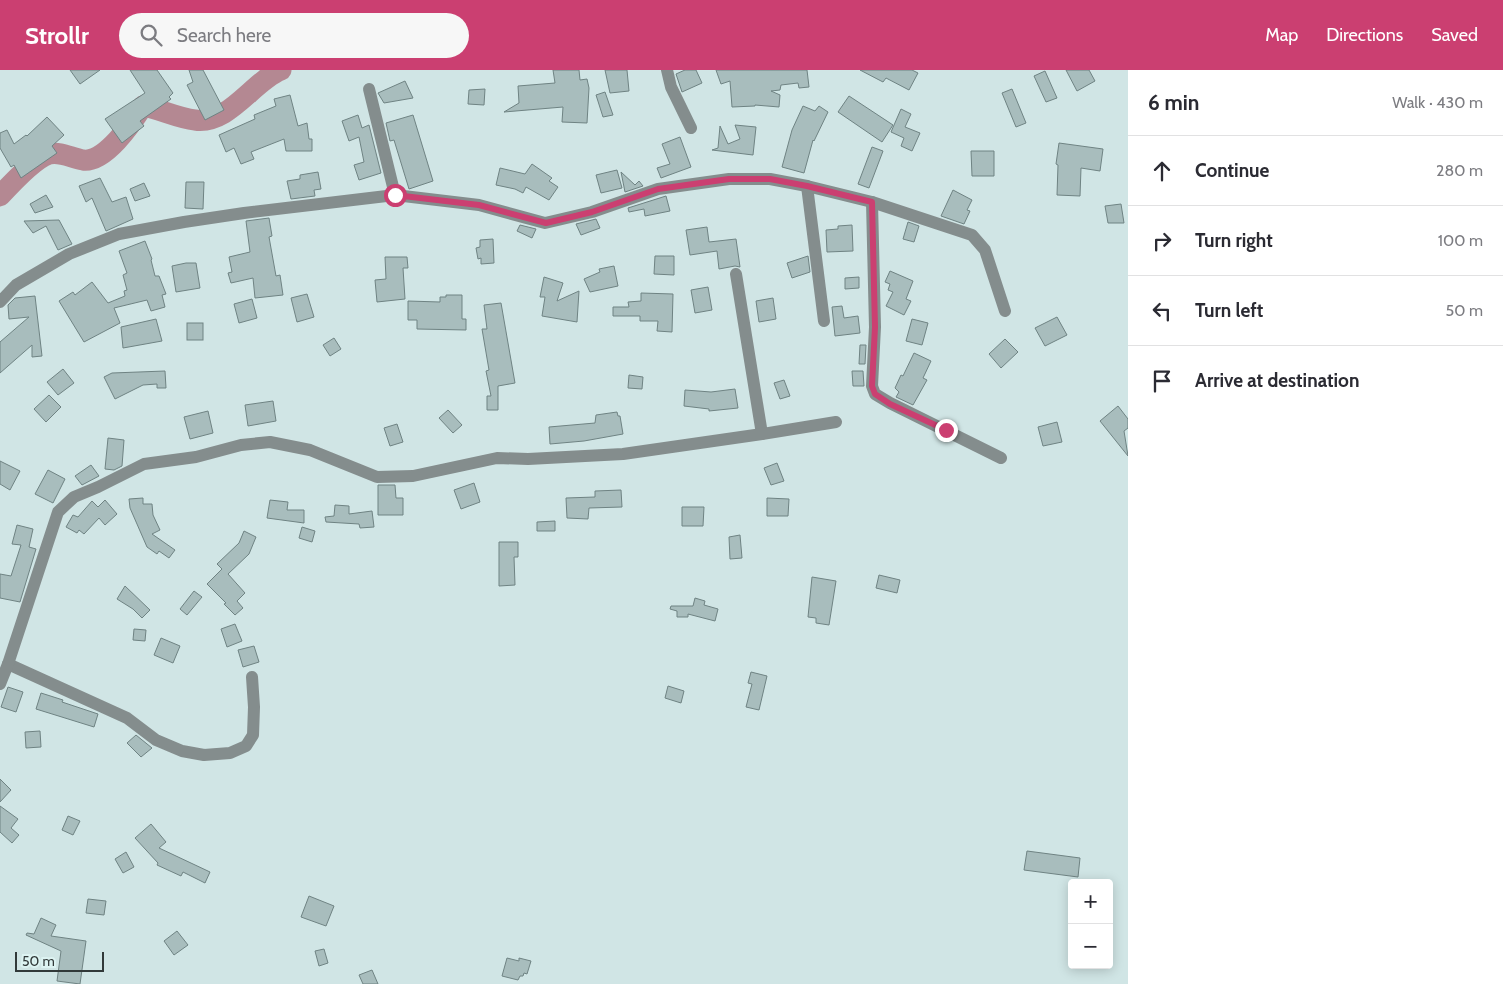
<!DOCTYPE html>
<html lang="en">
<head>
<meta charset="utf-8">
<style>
	:root { --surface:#fff; --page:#f7f7f7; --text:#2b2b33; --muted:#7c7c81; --line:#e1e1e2; --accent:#cb3f71 }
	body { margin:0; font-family:Cabin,sans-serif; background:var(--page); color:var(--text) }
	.controls { position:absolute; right:15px; bottom:15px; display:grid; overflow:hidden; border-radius:5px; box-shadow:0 2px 12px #0003 }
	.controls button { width:45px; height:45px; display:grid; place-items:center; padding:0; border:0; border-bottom:1px solid var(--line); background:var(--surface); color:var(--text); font:25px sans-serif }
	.scale { position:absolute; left:15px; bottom:12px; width:89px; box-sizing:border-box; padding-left:5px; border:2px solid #313939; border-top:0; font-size:14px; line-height:18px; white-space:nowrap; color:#313939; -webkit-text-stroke:4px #ddf3f2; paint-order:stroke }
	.stop { position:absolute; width:15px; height:15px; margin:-11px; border:4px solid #cb3f71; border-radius:50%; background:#fff }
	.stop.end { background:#cb3f71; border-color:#fff; box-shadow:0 1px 5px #0008 }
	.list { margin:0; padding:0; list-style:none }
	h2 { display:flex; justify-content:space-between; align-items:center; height:65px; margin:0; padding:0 20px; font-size:21px }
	h2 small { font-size:16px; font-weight:400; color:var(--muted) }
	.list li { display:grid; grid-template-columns:32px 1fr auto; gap:15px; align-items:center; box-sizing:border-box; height:70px; padding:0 20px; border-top:1px solid var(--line) }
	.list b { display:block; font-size:19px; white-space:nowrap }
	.list em { font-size:16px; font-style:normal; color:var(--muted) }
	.icon { flex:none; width:28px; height:28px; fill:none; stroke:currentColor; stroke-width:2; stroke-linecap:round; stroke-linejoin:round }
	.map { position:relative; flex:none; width:1128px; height:914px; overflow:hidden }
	header { display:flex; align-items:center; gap:30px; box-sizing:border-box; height:70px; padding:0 25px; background:var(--accent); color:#fff }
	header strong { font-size:24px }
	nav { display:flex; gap:28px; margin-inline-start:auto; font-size:18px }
	.search { width:350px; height:45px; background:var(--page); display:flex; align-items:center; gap:12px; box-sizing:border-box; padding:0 18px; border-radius:28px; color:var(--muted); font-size:19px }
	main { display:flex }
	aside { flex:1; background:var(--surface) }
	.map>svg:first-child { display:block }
</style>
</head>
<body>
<header>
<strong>Strollr</strong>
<div class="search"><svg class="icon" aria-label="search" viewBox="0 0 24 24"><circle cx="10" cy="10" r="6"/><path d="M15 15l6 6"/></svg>Search here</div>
<nav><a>Map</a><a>Directions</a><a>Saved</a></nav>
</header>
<main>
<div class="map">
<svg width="1128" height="914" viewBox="0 0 1128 914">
	<rect width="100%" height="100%" fill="#d0e5e5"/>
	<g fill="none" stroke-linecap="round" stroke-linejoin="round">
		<path stroke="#b48892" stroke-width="21" d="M0,126C11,114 34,89 49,84C61,81 71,88 83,90C105,93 132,53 143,36C160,39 177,48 195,50C229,55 253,11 281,0"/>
	</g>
	<g fill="#a8bdbd" stroke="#6f8383">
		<path d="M70,0H100L80,14Z"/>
		<path d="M130,0H157L173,23L169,27L171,29L140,51L144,56L122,73L105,49L145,23Z"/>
		<path d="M189,0H203L224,40L205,50L187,15L193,12Z"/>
		<path d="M553,0H579L580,10L587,9L589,18L587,53L562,52L563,37L504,42L519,33L518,16L555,13Z"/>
		<path d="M605,0H627L629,21L610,23Z"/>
		<path d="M685,0H696L702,13L682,22L676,4Z"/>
		<path d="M716,0H807L809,17L799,18L798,13L781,15L780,20L771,21L780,25L779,37L755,35V36L732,37L730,11L721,14Z"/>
		<path d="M860,0H912L918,3L909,20L886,8L883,12Z"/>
		<path d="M1066,0H1089L1095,11L1077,21Z"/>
		<path d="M1045,1L1057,28L1046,32L1034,6Z"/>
		<path d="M405,11L413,28L384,33L378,23Z"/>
		<path d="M485,19L484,35L468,34L469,20Z"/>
		<path d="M1012,19L1026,53L1016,57L1002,23Z"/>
		<path d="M605,22L613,45L603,47L596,25Z"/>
		<path d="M290,25L298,56L307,53L309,69H312V81H286L284,69L251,82L254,89L241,94L234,78L226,82L219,65L255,49L254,45L276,36L274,29Z"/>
		<path d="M849,26L893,55L882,72L838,42Z"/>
		<path d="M803,36L815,41L819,36L828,42L814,71L813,70L804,103L782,97L792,60Z"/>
		<path d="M901,39L911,44L905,57L920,63L912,81L901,76L904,68L891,62Z"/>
		<path d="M358,45L362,58L369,55L381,103L359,110L354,95L364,92L359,67L349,71L342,51Z"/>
		<path d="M413,45L433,111L409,119L394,70L390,71L386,53Z"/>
		<path d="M47,47L64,65L52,76L57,83L21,108L14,95L11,97L0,78V63L7,60L14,74L26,65L27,66Z"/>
		<path d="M735,55L756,57L753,85L712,80L718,78L720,56L728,74L740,69Z"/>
		<path d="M680,67L691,97L661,108L657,98L670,94L662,74Z"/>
		<path d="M1059,73L1103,79L1100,101L1081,98L1080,126L1057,125L1058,95L1056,94Z"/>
		<path d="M872,77L883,81L869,118L858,114Z"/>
		<path d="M971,81H994V106H972Z"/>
		<path d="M532,94L552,108L549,111L558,117L549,130L526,117L523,123L515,119L496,115L500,98L525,104Z"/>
		<path d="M617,100L622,118L601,123L596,105Z"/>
		<path d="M318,102L321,119L314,120L315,126L291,129L287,111L300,109V105Z"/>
		<path d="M621,102L635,115L639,111L643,116L625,122Z"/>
		<path d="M100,108L112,132L126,127L133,149L106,161L92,128L86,132L79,116Z"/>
		<path d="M186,112H204L203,139L185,138Z"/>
		<path d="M144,113L150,126L135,131L130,119Z"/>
		<path d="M953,120L972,130L967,140L970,141L964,154L941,146Z"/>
		<path d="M46,125L53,137L35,143L30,134Z"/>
		<path d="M666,126L670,141L645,146L644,139L629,142L628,138Z"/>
		<path d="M1121,134L1124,153H1108L1105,136Z"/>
		<path d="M269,148L272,166L269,167L276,206L280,205L283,225L255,228L253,208L231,213L228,203L232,202L229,187L250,182L246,151Z"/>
		<path d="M596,149L600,158L581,165L576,154Z"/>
		<path d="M59,150L72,174L58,180L46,156L33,163L24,151Z"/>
		<path d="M908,152L919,156L914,172L903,169Z"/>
		<path d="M520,155L536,159L532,168L517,161Z"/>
		<path d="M852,155L853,181L827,182L826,160L838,159V156Z"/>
		<path d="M707,157L709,172L736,169L740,197L735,196L719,199L717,181L690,185L686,160Z"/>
		<path d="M493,169L494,193L481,194V188L478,189L476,178L480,177V170Z"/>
		<path d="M145,171L152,189L151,190L155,206H159L166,224L162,225L165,237L151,241L147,230L114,238L120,253L84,272L59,231L73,222L75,225L92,212L108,233L125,226L124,221L127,220L123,205L127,203L119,181Z"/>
		<path d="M655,186H674V205L654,204Z"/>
		<path d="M808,186L810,202L792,208L787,193Z"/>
		<path d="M385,187H407L408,198H403L405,229L377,232L375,210L386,209Z"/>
		<path d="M186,193H196L200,218L176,222L172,196Z"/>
		<path d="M614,196L618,216L590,222L584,209L600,202L599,199Z"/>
		<path d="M890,201L913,211L906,229L911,231L904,245L886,236L893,222L888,220L890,214L885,212Z"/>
		<path d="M544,207L563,213L557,231L579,221L577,252L542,246L545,227H540Z"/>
		<path d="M859,207V218L845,219V208Z"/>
		<path d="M708,217L712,240L695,243L691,220Z"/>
		<path d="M641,223L673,224L672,262L657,261L658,251H640V246H613V237H629L628,232L641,231Z"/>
		<path d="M307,224L314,247L297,252L291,228Z"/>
		<path d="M446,225H462V249H466V260L417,259V250H408V231L440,232V227H446Z"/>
		<path d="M35,226L42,286L32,287V275L0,303V272L29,247L9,249L8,235L15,228Z"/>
		<path d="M773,228L776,249L759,252L756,231Z"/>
		<path d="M252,229L257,248L239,253L234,234Z"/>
		<path d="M501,233L515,313L498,316V340H487V326H491L486,301L489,300L482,259H487L484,235Z"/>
		<path d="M842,236L844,248L858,246L860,263L835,266L832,237Z"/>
		<path d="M1057,247L1067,265L1045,276L1035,258Z"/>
		<path d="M156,249L162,271L123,278L121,257Z"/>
		<path d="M912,249L928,253L922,275L906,271Z"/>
		<rect x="187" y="253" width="16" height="17"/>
		<path d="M334,268L341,279L330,286L323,275Z"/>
		<path d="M1005,269L1018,282L1001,298L989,284Z"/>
		<path d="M860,275H866L865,294H859Z"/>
		<path d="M914,283L931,291L923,308L927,310L913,335L896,327L899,322L895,318L901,305L903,306Z"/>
		<path d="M63,299L74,313L58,325L47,312Z"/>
		<path d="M165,301L166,318H157V314L143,315L115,329L104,307L112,303Z"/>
		<path d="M852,301H863L864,316H853Z"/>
		<path d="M629,305L643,307L642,319L628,318Z"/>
		<path d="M784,310L790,326L780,329L774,313Z"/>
		<path d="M735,319L738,338L709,341V339L684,336L685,320L711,322Z"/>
		<path d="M49,325L61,337L46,352L34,339Z"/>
		<path d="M273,331L276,351L248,356L245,335Z"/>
		<path d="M1118,336L1128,349V358L1124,361L1128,386L1100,351Z"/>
		<path d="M448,340L462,355L453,363L439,348Z"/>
		<path d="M208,341L213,363L190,369L184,347Z"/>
		<path d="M617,342L618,346H620L623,364L584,371L550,374L549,357L595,353L596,345Z"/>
		<path d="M1057,352L1062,372L1043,376L1038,357Z"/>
		<path d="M397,354L403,372L390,376L384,358Z"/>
		<path d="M108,368L124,370L122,396L114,400L105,399Z"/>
		<path d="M0,391L20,401L10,420L0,414Z"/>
		<path d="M777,393L784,411L771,415L764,398Z"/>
		<path d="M91,395L99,406L82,415L75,406Z"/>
		<path d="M48,400L65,409L53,433L35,424Z"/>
		<path d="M474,413L480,432L461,439L454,420Z"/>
		<path d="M378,415H395L396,428H403V445H378Z"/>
		<path d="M621,420L622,437L589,438L588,449L567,448L566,428L595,427V421Z"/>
		<path d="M143,428V434H152L153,445L160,460L152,464L175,480L169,488L159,481L157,484L147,477L130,438L129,429Z"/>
		<path d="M767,428L789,429L788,446H767Z"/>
		<path d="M105,430L117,444L105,455L99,448L84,464L79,460L77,463L66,457L73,445L78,447L92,431L98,437Z"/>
		<path d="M270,430L288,432L287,440H304V453L267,448Z"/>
		<path d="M335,435L349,436V444L372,441L374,457L360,458L359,454L326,452L325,447L334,446Z"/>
		<path d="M682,437H704L703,456H682Z"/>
		<path d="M555,451V461H537V452Z"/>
		<path d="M17,455L33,459L29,477L36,479L20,532L0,528V504L11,506L21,475L12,474Z"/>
		<path d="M302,457L315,461L312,472L299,468Z"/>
		<path d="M244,461L256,467L249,484L228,504L245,523L237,531L243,538L235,545L224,534L226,533L207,514L222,499L217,494L239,473Z"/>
		<path d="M740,465L742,488L730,489L729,467Z"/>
		<path d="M499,472H518V487H514L515,515L499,516Z"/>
		<path d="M879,505L900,510L897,523L876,518Z"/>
		<path d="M812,507L836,511L829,555L816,553V548L808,547Z"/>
		<path d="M125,516L150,540L142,548L133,539L117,529Z"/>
		<path d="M194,521L202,527L187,545L180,539Z"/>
		<path d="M695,528L705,531L704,535L718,539L715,551L688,544V547H677V541L670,539L671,536H693Z"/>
		<path d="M235,554L242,571L227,577L221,559Z"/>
		<path d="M134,559L146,560L145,571L133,570Z"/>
		<path d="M161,568L180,576L173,593L154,585Z"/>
		<path d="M254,576L259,592L243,597L238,580Z"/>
		<path d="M751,602L767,606L759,640L746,637L752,614L748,613Z"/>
		<path d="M668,616L684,621L681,633L665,628Z"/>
		<path d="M8,617L23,622L16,642L1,637Z"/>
		<path d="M41,623L63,630L62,632L98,644L94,657L36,639Z"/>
		<path d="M40,661L41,677L26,678L25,662Z"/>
		<path d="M136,665L152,678L141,687L127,673Z"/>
		<path d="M0,709L11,720L0,732Z"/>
		<path d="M0,736L18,749L11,758L19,765L12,773L0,762Z"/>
		<path d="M68,746L80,751L73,765L62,760Z"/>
		<path d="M151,754L166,772L159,778L210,802L205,813L183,802L181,806L157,795L158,793L135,768Z"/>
		<path d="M1027,781L1080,788L1078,807L1024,800Z"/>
		<path d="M126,782L134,797L123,803L115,789Z"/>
		<path d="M309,826L334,836L326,856L301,847Z"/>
		<path d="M88,829L106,831L104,845L86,843Z"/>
		<path d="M41,848L56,855L51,866L86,871L80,914L57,911L61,881L26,865L27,863L34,864Z"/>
		<path d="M177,861L188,875L174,885L164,871Z"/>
		<path d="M324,879L328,893L319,896L315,881Z"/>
		<path d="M507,888L519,891V888L531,891L527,904L524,903L523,906H520L518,910L502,906Z"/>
		<path d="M372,900L378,914H363L359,905Z"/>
	</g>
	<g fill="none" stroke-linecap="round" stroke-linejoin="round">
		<g stroke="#848d8d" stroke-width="12">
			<path d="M667,0L671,17L691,58"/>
			<path d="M369,19L395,125"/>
			<path d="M807,116L824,251"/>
			<path d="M872,132L875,257L872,316L875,324L890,333L1001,388"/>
			<path d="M736,204L762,364"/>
			<path d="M0,232L16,215L69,184L119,164L184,152L244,143L395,125L479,135L545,153L592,142L658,119L729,109H770L807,116L872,132L972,165L985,180L1005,241"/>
			<path d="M8,594L127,648L156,670L182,681L204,685L230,683L246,676L253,665L254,637L252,607"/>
			<path d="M0,614L8,594L58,442L74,427L98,417L144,394L196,387L241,375L270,372L310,380L377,407L413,406L497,388L528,389L623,384L762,364L836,352"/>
		</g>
	</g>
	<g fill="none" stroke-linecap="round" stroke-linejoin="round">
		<path stroke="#cb3f71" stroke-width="6" d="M395,125L479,135L546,153L592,142L658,119L729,109H770L807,116L872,132L875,257L872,316L875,324L890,334L946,360"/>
	</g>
</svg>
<div class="controls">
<button>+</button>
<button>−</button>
</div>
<div class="scale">50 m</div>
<div class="stop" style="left:395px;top:125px"></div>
<div class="stop end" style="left:946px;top:360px"></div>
</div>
<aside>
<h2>6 min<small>Walk · 430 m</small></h2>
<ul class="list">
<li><svg class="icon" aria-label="ahead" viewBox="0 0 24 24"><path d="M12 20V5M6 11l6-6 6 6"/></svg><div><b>Continue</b></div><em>280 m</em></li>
<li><svg class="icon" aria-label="right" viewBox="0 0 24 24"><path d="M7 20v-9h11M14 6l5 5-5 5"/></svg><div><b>Turn right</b></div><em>100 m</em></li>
<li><svg class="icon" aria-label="left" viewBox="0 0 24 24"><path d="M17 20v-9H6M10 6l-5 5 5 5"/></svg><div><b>Turn left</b></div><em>50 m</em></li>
<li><svg class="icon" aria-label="arrive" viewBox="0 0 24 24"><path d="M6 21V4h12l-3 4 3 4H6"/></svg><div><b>Arrive at destination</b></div></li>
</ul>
</aside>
</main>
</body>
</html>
